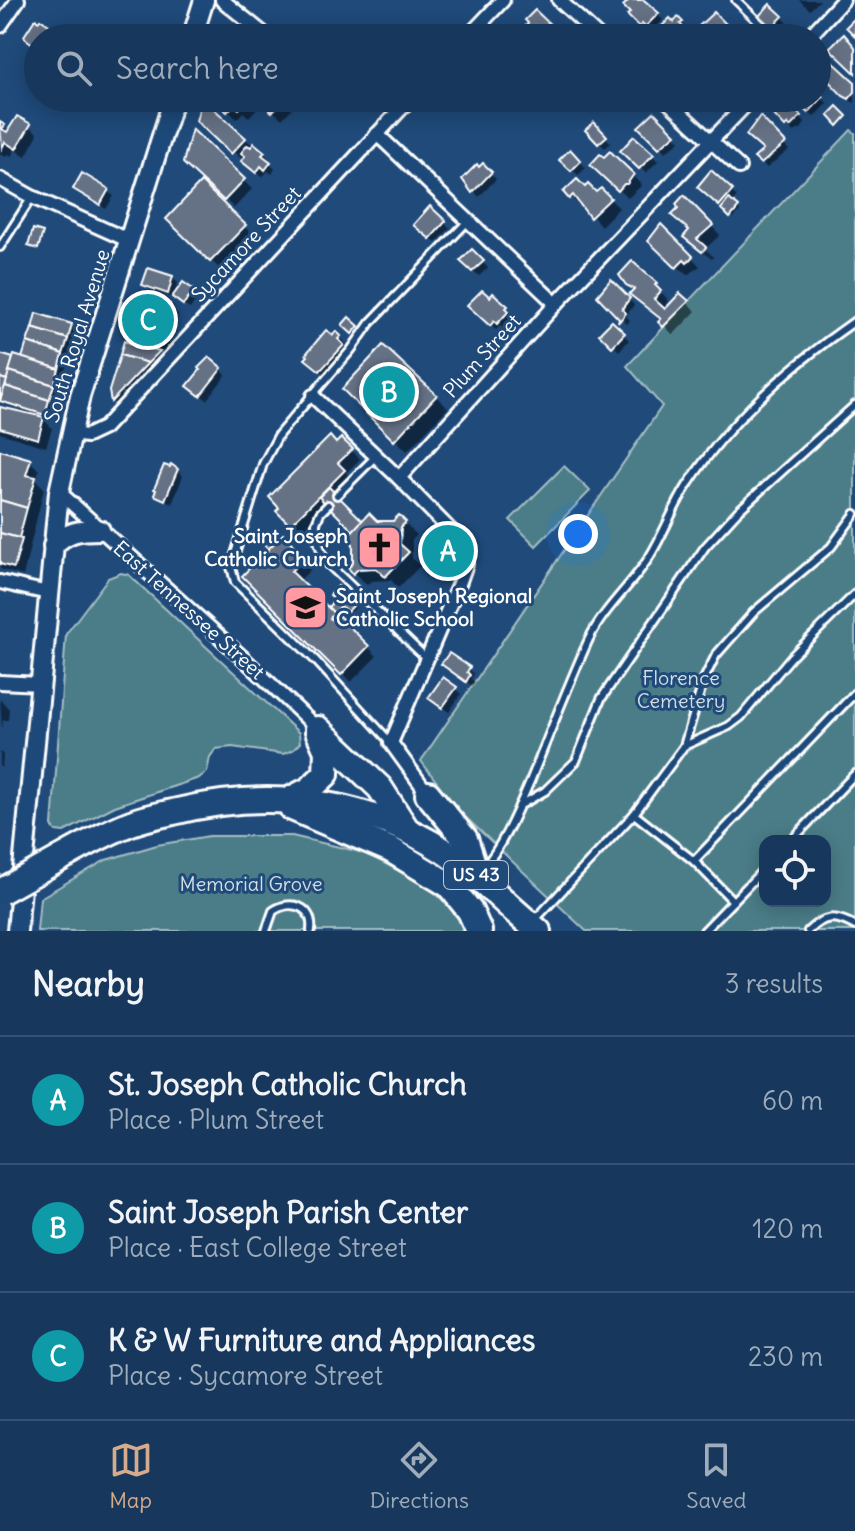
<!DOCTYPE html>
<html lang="en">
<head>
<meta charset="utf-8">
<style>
	:root { --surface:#17385c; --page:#244365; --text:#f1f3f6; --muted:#9eacbb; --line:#365272; --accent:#d6ab8b }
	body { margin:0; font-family:Delius,sans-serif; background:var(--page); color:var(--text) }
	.controls { position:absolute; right:24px; bottom:24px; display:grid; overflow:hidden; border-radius:16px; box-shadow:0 4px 20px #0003 }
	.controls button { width:72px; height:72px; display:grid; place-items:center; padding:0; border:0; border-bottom:2px solid var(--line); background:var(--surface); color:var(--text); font:40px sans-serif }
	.you { position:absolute; left:578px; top:534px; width:28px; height:28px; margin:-20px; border:6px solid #fff; border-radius:50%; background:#1a73e8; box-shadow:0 0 0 12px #1a73e833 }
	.badge { display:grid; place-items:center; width:52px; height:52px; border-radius:50%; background:var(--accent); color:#fff; font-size:26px; font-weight:700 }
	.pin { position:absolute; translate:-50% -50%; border:4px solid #fff; box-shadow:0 2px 8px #0006 }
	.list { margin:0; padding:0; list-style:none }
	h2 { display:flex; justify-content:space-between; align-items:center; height:104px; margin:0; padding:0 32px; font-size:34px }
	h2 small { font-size:26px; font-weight:400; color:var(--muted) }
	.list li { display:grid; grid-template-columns:52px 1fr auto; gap:24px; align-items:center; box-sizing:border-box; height:128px; padding:0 32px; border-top:2px solid var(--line) }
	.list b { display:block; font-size:30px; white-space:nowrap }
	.list p { margin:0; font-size:26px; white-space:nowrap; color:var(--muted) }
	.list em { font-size:26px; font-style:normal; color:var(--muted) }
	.icon { flex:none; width:44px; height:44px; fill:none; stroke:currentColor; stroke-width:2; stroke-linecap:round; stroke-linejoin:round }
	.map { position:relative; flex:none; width:855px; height:931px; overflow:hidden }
	.search { position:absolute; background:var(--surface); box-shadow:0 4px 20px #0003; left:24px; right:24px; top:24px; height:88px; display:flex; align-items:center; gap:20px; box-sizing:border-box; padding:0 28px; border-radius:44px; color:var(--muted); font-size:30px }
	.sheet { height:488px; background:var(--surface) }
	nav { display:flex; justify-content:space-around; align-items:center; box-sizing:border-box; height:112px; border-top:2px solid var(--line); background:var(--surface); font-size:22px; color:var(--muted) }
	nav a { display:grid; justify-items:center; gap:4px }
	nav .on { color:var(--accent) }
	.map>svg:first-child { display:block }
</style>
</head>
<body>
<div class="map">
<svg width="855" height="931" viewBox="0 0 855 931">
	<rect width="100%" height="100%" fill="#1f4a7a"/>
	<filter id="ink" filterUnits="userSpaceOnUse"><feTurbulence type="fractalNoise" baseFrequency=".0125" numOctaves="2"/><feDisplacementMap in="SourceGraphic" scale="16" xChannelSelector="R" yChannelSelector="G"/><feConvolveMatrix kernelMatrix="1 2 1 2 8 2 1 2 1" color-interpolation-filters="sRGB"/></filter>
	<g filter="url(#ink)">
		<g fill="#4b7d88" stroke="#a5bec4" stroke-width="2" fill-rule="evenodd">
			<path d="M851,130L855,133V931H586L458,810L421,761L662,406L627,366ZM765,841H825V901H765Z"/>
			<path d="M564,466L590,491L536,546L510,520Z"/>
			<path d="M121,573L129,575L299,733L300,743L293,750L283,754L232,747L216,749L210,757L207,772L199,778L115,806L64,832L56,831L52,826L66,634L108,578Z"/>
			<path d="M209,836H292L365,853L428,886L457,914L466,931H37L40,898L106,860L157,845Z"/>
		</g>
		<g fill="#0007">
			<path d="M632,0H641L663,20L652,31L649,28L646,31L630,15Z"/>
			<path d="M799,0H820L810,10Z"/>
			<path d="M771,7L787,22L777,33L761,17Z"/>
			<path d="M536,13L557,34L553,38L517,37Z"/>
			<path d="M714,14L730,31L723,38H712L701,26Z"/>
			<path d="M679,20L687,28L684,31L689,36L687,38H661Z"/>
			<path d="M824,73L855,85V103L851,101Z"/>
			<path d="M817,94L827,103L814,117L793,98H817Z"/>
			<path d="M215,98H249L258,107L249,117L243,112L237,119Z"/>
			<path d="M259,98H300L301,99L282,119Z"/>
			<path d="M782,98L805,123L801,129L793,132L773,111Z"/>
			<path d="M654,115L680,141L666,152L641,127Z"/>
			<path d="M198,120L245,139L264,153L269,159L267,161L275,169L272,174L268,171L262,177Z"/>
			<path d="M0,124L10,132L29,125L38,134L26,156L15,150L12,156L8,154L6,157L0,154Z"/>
			<path d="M594,125L611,143L605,148L588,131Z"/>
			<path d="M769,130L789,150L767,168L757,158L765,150Z"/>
			<path d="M193,133L252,189L234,208L185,162Z"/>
			<path d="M635,139L658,161L646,173L623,151Z"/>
			<path d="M570,152L586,168L578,175L562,160Z"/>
			<path d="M610,154L642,185L628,198L593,165Z"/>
			<path d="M483,166L496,179L479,197L465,179Z"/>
			<path d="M711,172L737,197L731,203L740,211L734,218L700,187Z"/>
			<path d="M83,176L114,196L106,209L75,189Z"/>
			<path d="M201,185L256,238L224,273L168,219Z"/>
			<path d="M601,190L619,208L601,226L582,204L580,206L566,192L596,195Z"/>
			<path d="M684,198L720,235L705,249L714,257L712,259L694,246Z"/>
			<path d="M430,209L450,228L436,243L416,225Z"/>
			<path d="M661,227L700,266L687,275L651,241Z"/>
			<path d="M472,252L488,268L479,276L463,261Z"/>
			<path d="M172,278L178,283L173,298L150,290L145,285Z"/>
			<path d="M611,282L634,305L626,316L630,320L627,325L600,296Z"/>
			<path d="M628,284L655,285L669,301L662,309L665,312L680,296L696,311L673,335Z"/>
			<path d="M193,292L198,297L190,309L180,303Z"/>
			<path d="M494,296L512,313L510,315L513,318L503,328L501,325L496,330L470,305L490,300Z"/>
			<path d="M169,306L178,315L166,354L157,351L164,358L117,406L112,401L111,391L139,347L128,336Z"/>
			<path d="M612,323L629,340L619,351L602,334Z"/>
			<path d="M71,326L77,331L50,420L41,417L52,428L46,447L0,433V409L23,416L25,411L0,403V356L23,360Z"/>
			<path d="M340,337L348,346L346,349L352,355L330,379L317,368L333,338Z"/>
			<path d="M221,369L226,375L207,400L196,391Z"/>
			<path d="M416,377L448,408L407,451L344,389Z"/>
			<path d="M341,440L360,459L346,473L353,480L336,497L363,523H394L399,518L417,535L412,540V558L420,566L398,588L391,580L371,581L367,585L350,568L355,563L356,531L329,504L300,533L279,511Z"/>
			<path d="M0,452L30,461L39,470L36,480L44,488L23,576L0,569Z"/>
			<path d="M175,468L183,476L172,504L157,494Z"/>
			<path d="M283,537L313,567L299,581L328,610L338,600V589L356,607L351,612L345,606L336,615L377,656L351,682L245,576Z"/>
			<path d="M443,664L469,669L474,674L471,679L475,682L472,686Z"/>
			<path d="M456,688L461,694L449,712L436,703Z"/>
			<path d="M0,699L9,709L8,720H3L2,729Z"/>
			<path d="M0,752L3,755L2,767H0Z"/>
		</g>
		<g fill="#657184" stroke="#fff" stroke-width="2">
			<path d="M629,0H644L659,13L645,27L642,24L639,27L627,15L630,13L623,6Z"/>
			<path d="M770,4L783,16L771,29L758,17Z"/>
			<path d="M535,10L553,27L543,38L540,35L537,38L530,35L527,38H515L528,23L525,20Z"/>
			<path d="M714,12L726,24L710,38L699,26Z"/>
			<path d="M678,17L683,22L680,24L685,29L677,38H658L654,34L670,18L674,22Z"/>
			<path d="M855,18V36L846,27Z"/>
			<path d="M35,19L39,21L40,19L61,33L58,38H38V48L26,39L24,36Z"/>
			<path d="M120,28L128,34L125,38H113Z"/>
			<path d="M844,34L855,47V73L829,48Z"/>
			<path d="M832,61L855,82V92L849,99L843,96L821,73Z"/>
			<path d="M817,91L823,97L808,113L791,98H817Z"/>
			<path d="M202,98L246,138L231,154L196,121Z"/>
			<path d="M212,98H250L239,109L234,105L227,112Z"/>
			<path d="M257,98H285L272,112Z"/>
			<path d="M779,98H784L801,116L790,127L788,124L785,127L770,111Z"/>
			<path d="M837,106L847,116L838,126L828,115Z"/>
			<path d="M654,112L676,134L659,148L638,127Z"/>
			<path d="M17,116L31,124L16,149L5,142L2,148L0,122L5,125L2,129L7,132Z"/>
			<path d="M760,116L786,143L761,164L754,158L763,150L746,135Z"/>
			<path d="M594,122L607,136L598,144L585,130Z"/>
			<path d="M192,129L245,179L224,201L183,163Z"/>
			<path d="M634,136L654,154L639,169L620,151Z"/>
			<path d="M254,143L265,152L262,155L271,162L265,170L261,166L256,173L241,161L245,156L241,153L247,145L251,147Z"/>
			<path d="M570,149L581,161L571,171L559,160Z"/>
			<path d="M610,151L634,174L627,184H624L618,191L590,165L600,154L604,157Z"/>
			<path d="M483,163L492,172L472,193L462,179L477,164L479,167Z"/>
			<path d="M711,170L733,190L719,206L697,187Z"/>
			<path d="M82,173L109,189L100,205L73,189Z"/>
			<path d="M577,179L585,187L588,184L596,192L601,188L611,198L590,218L573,195L569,199L563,192Z"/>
			<path d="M201,182L246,225L210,262L166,219Z"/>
			<path d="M684,195L713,225L697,239L706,247L702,252L683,237L689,230L671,215L678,208L676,204Z"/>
			<path d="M729,199L739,207L730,218L721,209Z"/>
			<path d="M430,206L446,221L430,239L413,225Z"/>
			<path d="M661,224L693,256L687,263L684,260L676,268L648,241Z"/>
			<path d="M33,229L43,232L38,249L28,246Z"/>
			<path d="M472,249L484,261L472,272L460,261Z"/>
			<path d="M632,261L657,283L655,285L661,291L654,299L665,309L680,293L689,301L663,327L658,322L661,319L629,294L634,289L626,285L619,275Z"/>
			<path d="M148,268L173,276L168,294L142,285Z"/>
			<path d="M611,279L630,298L622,309L626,313L618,323L619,319L597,296Z"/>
			<path d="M183,282L194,290L183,305L172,297Z"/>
			<path d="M482,290L490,297L493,293L508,306L506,308L509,311L497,324L494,321L490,326L467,305Z"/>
			<path d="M139,294L170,304L157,346L126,336Z"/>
			<path d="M36,313L72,324L68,339L32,328Z"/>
			<path d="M349,317L359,326L352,334L342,325Z"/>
			<path d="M612,321L625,333L612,347L599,334Z"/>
			<path d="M32,328L68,339L63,354L27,342Z"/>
			<path d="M326,330L333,335L336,331L341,336L338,339L344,345L320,371L305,359L308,356L306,354Z"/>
			<path d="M124,341L160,351L148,363L120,355Z"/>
			<path d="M27,342L63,354L59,369L22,358Z"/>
			<path d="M383,345L437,395L394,441L342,389Z"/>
			<path d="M0,354L13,358L7,380L0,378Z"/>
			<path d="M14,355L59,369L54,385L9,371Z"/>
			<path d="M120,355L148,363L111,402L109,391Z"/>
			<path d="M209,357L222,368L200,396L187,386L200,370L198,368Z"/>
			<path d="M9,371L54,385L49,400L5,386Z"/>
			<path d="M0,378L7,380L1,400L0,399Z"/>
			<path d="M5,386L49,400L45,415L0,401Z"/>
			<path d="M0,407L44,417L38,439L0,428Z"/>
			<path d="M330,436L336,443L341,438L353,449L338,463L345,470L290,525L276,511L279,508L269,497Z"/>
			<path d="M0,450L31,459L26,475L36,477L27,508L0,500Z"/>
			<path d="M171,464L178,469L165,500L154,495L156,490L154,489L164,465L170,467Z"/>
			<path d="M329,487L363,521L353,531L319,497Z"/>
			<path d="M0,500L27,508L19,538L0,533Z"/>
			<path d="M369,513L377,521H393L399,515L406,522L401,527L400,544L409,552L385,577L376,568L358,569L353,574L348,568L353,563V544L346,538Z"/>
			<path d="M0,533L22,539L14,568L0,564Z"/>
			<path d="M266,533L276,543L269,549L259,540Z"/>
			<path d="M283,534L305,557L291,571L334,613L330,618L333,621L338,615L369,646L341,675L242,576Z"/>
			<path d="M338,586L355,604L347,612L341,606L334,613L328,607L335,600L330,595Z"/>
			<path d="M449,653L470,667L467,672L470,675L466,682L441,664Z"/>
			<path d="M443,677L457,687L442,708L428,698Z"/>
		</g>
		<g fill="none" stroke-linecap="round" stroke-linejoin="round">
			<defs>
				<g id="lane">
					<path d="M736,0L775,38"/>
					<path d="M0,247L32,197"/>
					<path d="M337,495L376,456"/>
					<path d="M328,505L320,513L316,523V536L325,561L427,659"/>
					<path d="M391,743L317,662L235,582L231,567L263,464L279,434L351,350L370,323L469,220"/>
					<path d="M684,746L704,679L716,655L754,612L831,547L855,514"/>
					<path d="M519,806L545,791L576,761L601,699L705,547L738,511L855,405"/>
					<path d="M634,814L694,861L733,901"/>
					<path d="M791,841L855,774"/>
					<path d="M694,861L855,693"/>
					<path d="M482,870C504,844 517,811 531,779C550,733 568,685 589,639C604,608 632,585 650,556C664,533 673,508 687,486C730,419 790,366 855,321"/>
					<path d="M533,922L634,814L684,746L729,726L741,717L791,657L855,594"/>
					<path d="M266,931L273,911C291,899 314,906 311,931"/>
					<path d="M704,931L765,868"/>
					<path d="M808,931C824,915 836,915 855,926"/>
				</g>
				<g id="street">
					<path d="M222,0L269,38"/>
					<path d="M559,0L600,38"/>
					<path d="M0,26L18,0"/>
					<path d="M467,38L503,0"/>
					<path d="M808,38L843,0"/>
					<path d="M664,98L739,167"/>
					<path d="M377,134L556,304"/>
					<path d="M0,179L32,197L130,241"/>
					<path d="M313,396L399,478L465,545L466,564L460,581L391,743L428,794"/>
					<path d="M70,434L87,436L104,428L411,98"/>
					<path d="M399,478L556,304L752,98"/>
					<path d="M59,492L242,657L318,729"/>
					<path d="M0,582L48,593"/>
					<path d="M0,682L40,684"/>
				</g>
				<g id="secondary">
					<path d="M192,38L204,0"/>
					<path d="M53,546C68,531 79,530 100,530"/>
					<path d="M17,931L59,492L80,396L174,98"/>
				</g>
				<g id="highway">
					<path d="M318,729L380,788L407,830"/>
					<path d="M428,794L465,839L477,876"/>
					<path d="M289,800L309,790L326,774L327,751L318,731"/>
					<path d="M292,808L391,850L449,885L470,911L479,931"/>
					<path d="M61,858C84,845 107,832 131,823C144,818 159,815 173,812C261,790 351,797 431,843C471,866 502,902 538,931"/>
				</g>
			</defs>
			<use href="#lane" stroke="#fff" stroke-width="12"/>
			<use href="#street" stroke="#fff" stroke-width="18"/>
			<use href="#secondary" stroke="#fff" stroke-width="24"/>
			<use href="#highway" stroke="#fff" stroke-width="30"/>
			<use href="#lane" stroke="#1f4a7a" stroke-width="6"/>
			<use href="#street" stroke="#1f4a7a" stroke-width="12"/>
			<use href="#secondary" stroke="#1f4a7a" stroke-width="18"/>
			<use href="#highway" stroke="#1f4a7a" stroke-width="24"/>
			<defs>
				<path id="highway-bridge" d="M0,892L61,858"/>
			</defs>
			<use href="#highway-bridge" stroke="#fff" stroke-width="30" stroke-linecap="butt"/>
			<use href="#highway-bridge" stroke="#1f4a7a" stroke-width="24"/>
		</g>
	</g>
	<defs>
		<symbol id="church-square" viewBox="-11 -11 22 22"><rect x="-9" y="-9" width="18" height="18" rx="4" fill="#ff9aa2" stroke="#1f4a7a"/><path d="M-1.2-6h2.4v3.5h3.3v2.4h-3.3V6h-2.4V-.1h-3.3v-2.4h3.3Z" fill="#111"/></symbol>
		<symbol id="school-square" viewBox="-11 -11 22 22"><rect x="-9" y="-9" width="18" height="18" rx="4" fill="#ff9aa2" stroke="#1f4a7a"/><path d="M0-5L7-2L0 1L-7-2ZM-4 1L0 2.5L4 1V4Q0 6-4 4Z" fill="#111"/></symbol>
	</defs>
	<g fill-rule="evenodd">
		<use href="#church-square" x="354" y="522" width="51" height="51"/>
		<use href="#school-square" x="280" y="582" width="51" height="51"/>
	</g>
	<g text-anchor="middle" stroke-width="6" stroke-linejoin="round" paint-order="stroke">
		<rect fill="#1f4a7a" stroke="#bcc9d7" stroke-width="2" x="444" y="861" width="64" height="28" rx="6"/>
		<g font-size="18" font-weight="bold" fill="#fff">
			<text x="476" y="881">US 43</text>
		</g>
		<g font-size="20" fill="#fff" stroke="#1f4a7a">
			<text transform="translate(246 244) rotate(-47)" y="7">Sycamore Street</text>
			<text transform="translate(77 336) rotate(-73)" y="7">South Royal Avenue</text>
			<text transform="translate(482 356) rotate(-48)" y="7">Plum Street</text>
			<text transform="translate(189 610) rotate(42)" y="7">East Tennessee Street</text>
		</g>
		<g font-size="20" font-weight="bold" fill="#fff" stroke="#1f4a7a" text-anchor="end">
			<text x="348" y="543">Saint Joseph<tspan x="348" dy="23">Catholic Church</tspan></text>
			<text x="336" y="603" text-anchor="start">Saint Joseph Regional<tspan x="336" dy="23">Catholic School</tspan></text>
		</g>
		<g font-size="20" fill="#d2dee1" stroke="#1f4a7a">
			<text x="681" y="685">Florence<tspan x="681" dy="23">Cemetery</tspan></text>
			<text x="251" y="891">Memorial Grove</text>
		</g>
	</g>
</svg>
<div class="controls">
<button><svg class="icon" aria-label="locate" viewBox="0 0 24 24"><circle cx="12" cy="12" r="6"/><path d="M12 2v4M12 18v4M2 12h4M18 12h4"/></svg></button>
</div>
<div class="you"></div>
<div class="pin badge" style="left:448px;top:551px;background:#0f9aa8">A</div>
<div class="pin badge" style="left:389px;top:392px;background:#0f9aa8">B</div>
<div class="pin badge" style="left:148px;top:320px;background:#0f9aa8">C</div>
<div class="search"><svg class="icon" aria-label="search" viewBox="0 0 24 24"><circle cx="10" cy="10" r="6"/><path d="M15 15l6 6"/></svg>Search here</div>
</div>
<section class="sheet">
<h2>Nearby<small>3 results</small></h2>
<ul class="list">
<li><span class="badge" style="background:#0f9aa8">A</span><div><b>St. Joseph Catholic Church</b><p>Place · Plum Street</p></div><em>60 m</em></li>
<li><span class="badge" style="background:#0f9aa8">B</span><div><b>Saint Joseph Parish Center</b><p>Place · East College Street</p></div><em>120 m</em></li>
<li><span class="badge" style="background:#0f9aa8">C</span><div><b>K &amp; W Furniture and Appliances</b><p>Place · Sycamore Street</p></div><em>230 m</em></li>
</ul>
</section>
<nav>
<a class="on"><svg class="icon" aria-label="map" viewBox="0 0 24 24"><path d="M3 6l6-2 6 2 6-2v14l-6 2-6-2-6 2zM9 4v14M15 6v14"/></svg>Map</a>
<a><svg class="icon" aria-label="directions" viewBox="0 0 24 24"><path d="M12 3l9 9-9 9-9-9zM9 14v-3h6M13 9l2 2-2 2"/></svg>Directions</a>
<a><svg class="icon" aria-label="saved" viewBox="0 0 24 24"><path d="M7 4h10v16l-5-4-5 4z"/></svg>Saved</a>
</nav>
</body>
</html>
